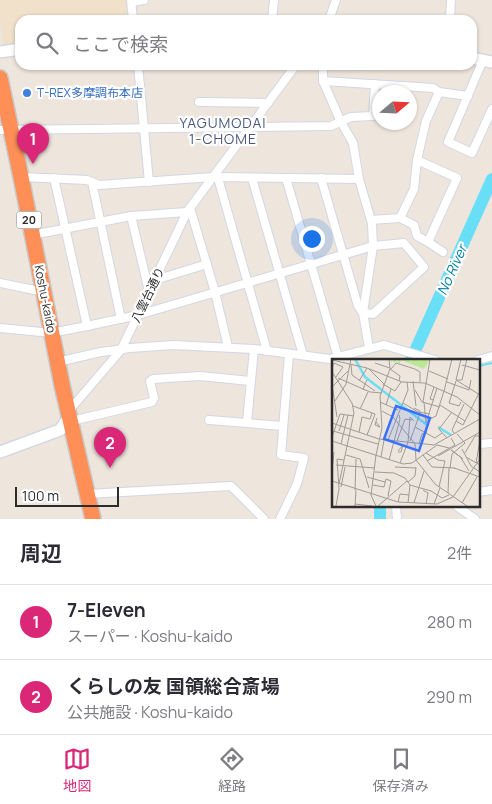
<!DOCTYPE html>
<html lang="ja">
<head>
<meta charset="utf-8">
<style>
	:root { --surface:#fff; --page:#f7f7f7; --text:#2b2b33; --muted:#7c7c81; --line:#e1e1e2; --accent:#db2777 }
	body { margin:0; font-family:Manrope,"Noto Sans JP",sans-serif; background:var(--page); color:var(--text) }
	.compass { position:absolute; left:372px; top:85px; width:45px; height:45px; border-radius:50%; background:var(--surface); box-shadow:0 1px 4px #0004; rotate:71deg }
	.scale { position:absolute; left:15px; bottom:12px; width:104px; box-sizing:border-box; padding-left:5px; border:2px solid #2c2c2c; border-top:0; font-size:14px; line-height:18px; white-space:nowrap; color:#2c2c2c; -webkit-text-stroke:4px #fff; paint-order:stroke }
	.you { position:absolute; left:311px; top:238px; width:18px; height:18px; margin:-12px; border:4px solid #fff; border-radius:50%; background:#1a73e8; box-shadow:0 0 0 8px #1a73e833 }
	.badge { display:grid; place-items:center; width:32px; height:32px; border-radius:50%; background:var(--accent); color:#fff; font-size:16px; font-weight:700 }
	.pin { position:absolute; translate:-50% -41px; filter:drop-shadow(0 1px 2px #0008) }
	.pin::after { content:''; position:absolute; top:26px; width:18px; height:15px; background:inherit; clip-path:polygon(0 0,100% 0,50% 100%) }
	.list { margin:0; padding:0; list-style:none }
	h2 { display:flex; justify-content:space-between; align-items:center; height:65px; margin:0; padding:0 20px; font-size:21px }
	h2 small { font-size:16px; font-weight:400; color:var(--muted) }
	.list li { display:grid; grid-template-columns:32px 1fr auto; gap:15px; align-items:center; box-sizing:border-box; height:75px; padding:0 20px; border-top:1px solid var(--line) }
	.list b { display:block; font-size:19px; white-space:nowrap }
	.list p { margin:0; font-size:16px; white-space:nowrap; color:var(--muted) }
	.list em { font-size:16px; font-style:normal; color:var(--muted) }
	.icon { flex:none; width:28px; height:28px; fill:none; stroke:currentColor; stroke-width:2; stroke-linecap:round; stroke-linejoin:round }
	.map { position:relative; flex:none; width:492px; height:519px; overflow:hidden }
	.search { position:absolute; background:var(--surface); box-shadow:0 1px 4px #0004; left:15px; right:15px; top:15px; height:55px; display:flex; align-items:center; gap:12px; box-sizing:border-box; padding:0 18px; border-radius:15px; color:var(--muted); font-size:19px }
	.sheet { height:215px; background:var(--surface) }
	nav { display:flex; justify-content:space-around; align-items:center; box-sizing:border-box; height:70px; border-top:1px solid var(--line); background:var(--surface); font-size:14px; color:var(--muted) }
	nav a { display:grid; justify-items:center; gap:2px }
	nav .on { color:var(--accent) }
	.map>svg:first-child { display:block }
</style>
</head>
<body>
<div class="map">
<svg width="492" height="519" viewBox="0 0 492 519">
	<rect width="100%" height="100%" fill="#eee5dd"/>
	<path fill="#f1e1cb" d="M0,0H127L129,20H20V44L4,46L0,25Z"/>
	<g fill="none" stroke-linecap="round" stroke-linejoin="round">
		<path stroke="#69dff7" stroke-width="2" d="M478,366L492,363"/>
		<g stroke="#69dff7" stroke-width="12">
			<path d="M411,360L492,179"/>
			<path d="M380,505V519"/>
		</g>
		<defs>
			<g id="street">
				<path d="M131,0L133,20"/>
				<path d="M132,2L144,0"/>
				<path d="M272,20L274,0"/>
				<path d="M329,20L336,0"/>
				<path d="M450,20L451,0"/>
				<path d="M483,60L448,142L472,153L492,109"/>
				<path d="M138,65L149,182"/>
				<path d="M323,65V81L341,122L353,143L359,179"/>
				<path d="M323,81L433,88L439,92L468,96"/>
				<path d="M199,102L268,103"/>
				<path d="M0,130L331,126L351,117L373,116L375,84"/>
				<path d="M417,160L457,178L428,242L443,252"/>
				<path d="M21,177L87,180L99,185L213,177L359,179L372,224L373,246L363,313L369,348"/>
				<path d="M54,178L87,326"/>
				<path d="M218,178L267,351"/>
				<path d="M252,178L303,355"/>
				<path d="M286,178L338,357"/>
				<path d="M92,182L121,319"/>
				<path d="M190,208L215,292L228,347"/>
				<path d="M131,216L149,291"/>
				<path d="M400,218L414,225L417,236L428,242"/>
				<path d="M371,220L400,218L414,189L417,160L426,121L439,92"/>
				<path d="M32,235L131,216L187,212"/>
				<path d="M155,280L207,264"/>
				<path d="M0,283L44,292"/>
				<path d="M0,328L51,333L87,326L138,315L373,246L404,243L424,267L373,314L363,313L358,306L321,178"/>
				<path d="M478,360L492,356"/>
				<path d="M57,362L101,352L130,348L173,345L254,349L330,359L384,345L435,360"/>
				<path d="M250,381L200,376L153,379L150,381L154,398L152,402L76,420L69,417L73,406L121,350L187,212L296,65"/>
				<path d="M209,420L283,426"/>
				<path d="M247,422L254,349"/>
				<path d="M478,444L492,443"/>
				<path d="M478,492L492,490"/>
				<path d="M87,494L231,486L264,519"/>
				<path d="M396,505L397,519"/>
				<path d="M455,505L475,519"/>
				<path d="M280,519L297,484L304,458L281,455L289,354"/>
			</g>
			<g id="secondary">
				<path d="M0,52L20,49"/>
				<path d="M472,58L492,62"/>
				<path d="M0,452L60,430L69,417"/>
			</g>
			<path id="highway" d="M0,78L21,177L62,385L93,519"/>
		</defs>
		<use href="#street" stroke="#d2d7e5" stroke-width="10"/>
		<use href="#secondary" stroke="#d2d7e5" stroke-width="14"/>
		<use href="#highway" stroke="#c8c8c8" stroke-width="18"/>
		<use href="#street" stroke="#fff" stroke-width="8"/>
		<use href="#secondary" stroke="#fff" stroke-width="11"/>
		<use href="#highway" stroke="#ff8f57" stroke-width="15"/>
	</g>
	<circle fill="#3f7fe0" stroke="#fff" stroke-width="2" cx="27" cy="93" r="5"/>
	<g text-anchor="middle" stroke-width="4.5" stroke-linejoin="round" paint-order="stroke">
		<rect fill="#fff" stroke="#6b6b6b" stroke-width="1" x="16.5" y="211.5" width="25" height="17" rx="4"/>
		<g font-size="11" font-weight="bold" fill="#2c2c2c">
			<text x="29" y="224">20</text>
		</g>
		<g font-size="12" fill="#366cbe" stroke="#fff" text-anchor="start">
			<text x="37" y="97">T-REX多摩調布本店</text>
		</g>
		<g font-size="12" fill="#2c2c2c" stroke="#fff">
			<text transform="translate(148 295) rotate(-64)" y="4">八雲台通り</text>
			<text transform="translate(45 299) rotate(79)" y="4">Koshu-kaido</text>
		</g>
		<g font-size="14" letter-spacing="1" fill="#485880" stroke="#fff">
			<text x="223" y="128">YAGUMODAI<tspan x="223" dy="16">1-CHOME</tspan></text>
		</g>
		<g font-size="14" font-style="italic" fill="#047fa7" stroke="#fff">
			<text transform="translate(452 270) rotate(-66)" y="5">No River</text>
		</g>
	</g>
	<g transform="translate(332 359)">
		<rect width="148" height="148" fill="#eee5dd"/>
		<path d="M59,0H78L80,3V0H98L92,10L69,1L67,5L65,1L63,4L60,1V6Z" fill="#bae896"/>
		<path fill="none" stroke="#69dff7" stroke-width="2.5" d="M23,0L33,18L95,66M106,68L119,76"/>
		<path fill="none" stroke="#a09b96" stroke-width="1" d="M129,0L124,21L148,36M0,1L35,9L70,23L93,24L125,38L148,56M43,4L58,9M19,6L20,16L33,25L31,31M130,6L148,11M0,8L2,4L11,8L4,18M37,10L52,25M58,10L68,17L67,22M59,10L64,4L83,10L88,13V23M97,12L116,20M0,13L20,44L22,54L7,125M6,19L38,33L50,34M35,21L33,25L43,32M124,21H130L135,0M27,22L35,9M81,22L84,47M124,22L117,44L127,47L129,43M115,23L137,31L139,21M51,25L63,32L69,23M0,26L5,58M0,28L16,12M83,31L90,43L108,48M112,32L120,0M102,41L98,40L102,28M3,42L14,25L19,0M48,43L66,51M91,43L98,0M92,43L94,64M71,44L86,53L98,55M54,46L59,30M108,46L133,62M21,47L43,55L42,58M28,50L36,33M50,52L61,58L79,80L83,85L84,101M96,61L104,57L112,32M124,62L131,66L148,32M44,63L48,68L43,66L45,59M0,64L47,80L102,86L148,60M94,64L105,29M83,68L103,79L110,74M1,72L46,85M7,72L12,56M27,73L30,58L38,60L40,54M122,74L120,71L132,45M35,76L42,58M0,78L8,55L22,57M115,79L107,70L120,53M56,81L76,31L75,23M0,82L71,105L80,104L105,86L117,89M65,82L73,60L80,61M78,82L87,57L88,52L82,49M9,85L16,56M87,85L90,75L95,74M130,90L139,107L148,113M66,93H69L71,86L66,92M94,94L106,101L113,102L107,128M133,94L143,77H148M14,96L28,100L37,129M44,96L50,69L48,37L58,10L57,0M91,96L100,108L123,109M106,97L148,73M49,98L52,81M134,98L148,106M129,99L137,112M130,99L119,91L131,100M57,101L68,60L67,56M84,101L103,125L135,147M95,102L123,86L119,79M68,104L76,83L78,58L82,62M144,104L148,81M4,106L43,109M63,108L84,109M118,109L120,95L133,84L125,75M122,109L148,118M0,112L2,93M43,113L62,114L73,119L78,126L76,144M35,118L53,123M0,122L66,143L105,145L121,138L148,100M76,123L83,117L84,108M41,126L52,128L54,120L59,122L56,137M78,126L99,132L110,139L117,136M9,128L13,108M87,128L92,112M23,131L24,100M91,131L96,134L94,145M116,134L117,109M66,143L68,135L77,136M82,144L87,128M130,144L145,118M23,145L40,147M102,145L108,129M4,147L7,130L5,100L12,101M23,147L24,131M44,147L39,136L44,96M46,147L75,122"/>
		<path fill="#3971ff" fill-opacity="0.15" stroke="#3971ff" stroke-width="2.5" d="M64,47L98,59L87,92L52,80Z"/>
		<rect width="148" height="148" fill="none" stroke="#2c2c2c" stroke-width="2.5"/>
	</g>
</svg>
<svg class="compass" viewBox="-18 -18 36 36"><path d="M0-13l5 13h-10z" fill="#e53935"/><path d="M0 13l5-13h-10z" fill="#7c7c81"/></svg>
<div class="scale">100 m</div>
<div class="you"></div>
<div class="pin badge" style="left:33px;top:164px">1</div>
<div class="pin badge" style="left:110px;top:468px">2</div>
<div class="search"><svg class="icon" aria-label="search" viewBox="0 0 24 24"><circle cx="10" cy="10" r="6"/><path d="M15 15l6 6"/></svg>ここで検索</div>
</div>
<section class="sheet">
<h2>周辺<small>2件</small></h2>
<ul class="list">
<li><span class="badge">1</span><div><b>7-Eleven</b><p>スーパー · Koshu-kaido</p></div><em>280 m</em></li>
<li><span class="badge">2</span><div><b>くらしの友 国領総合斎場</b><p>公共施設 · Koshu-kaido</p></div><em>290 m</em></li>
</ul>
</section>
<nav>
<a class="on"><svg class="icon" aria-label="map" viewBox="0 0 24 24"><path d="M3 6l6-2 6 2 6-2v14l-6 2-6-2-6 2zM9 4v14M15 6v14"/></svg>地図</a>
<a><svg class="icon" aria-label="directions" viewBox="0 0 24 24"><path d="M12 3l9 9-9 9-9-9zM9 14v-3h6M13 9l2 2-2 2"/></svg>経路</a>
<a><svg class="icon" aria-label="saved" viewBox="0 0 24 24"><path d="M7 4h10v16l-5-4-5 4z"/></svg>保存済み</a>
</nav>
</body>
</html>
